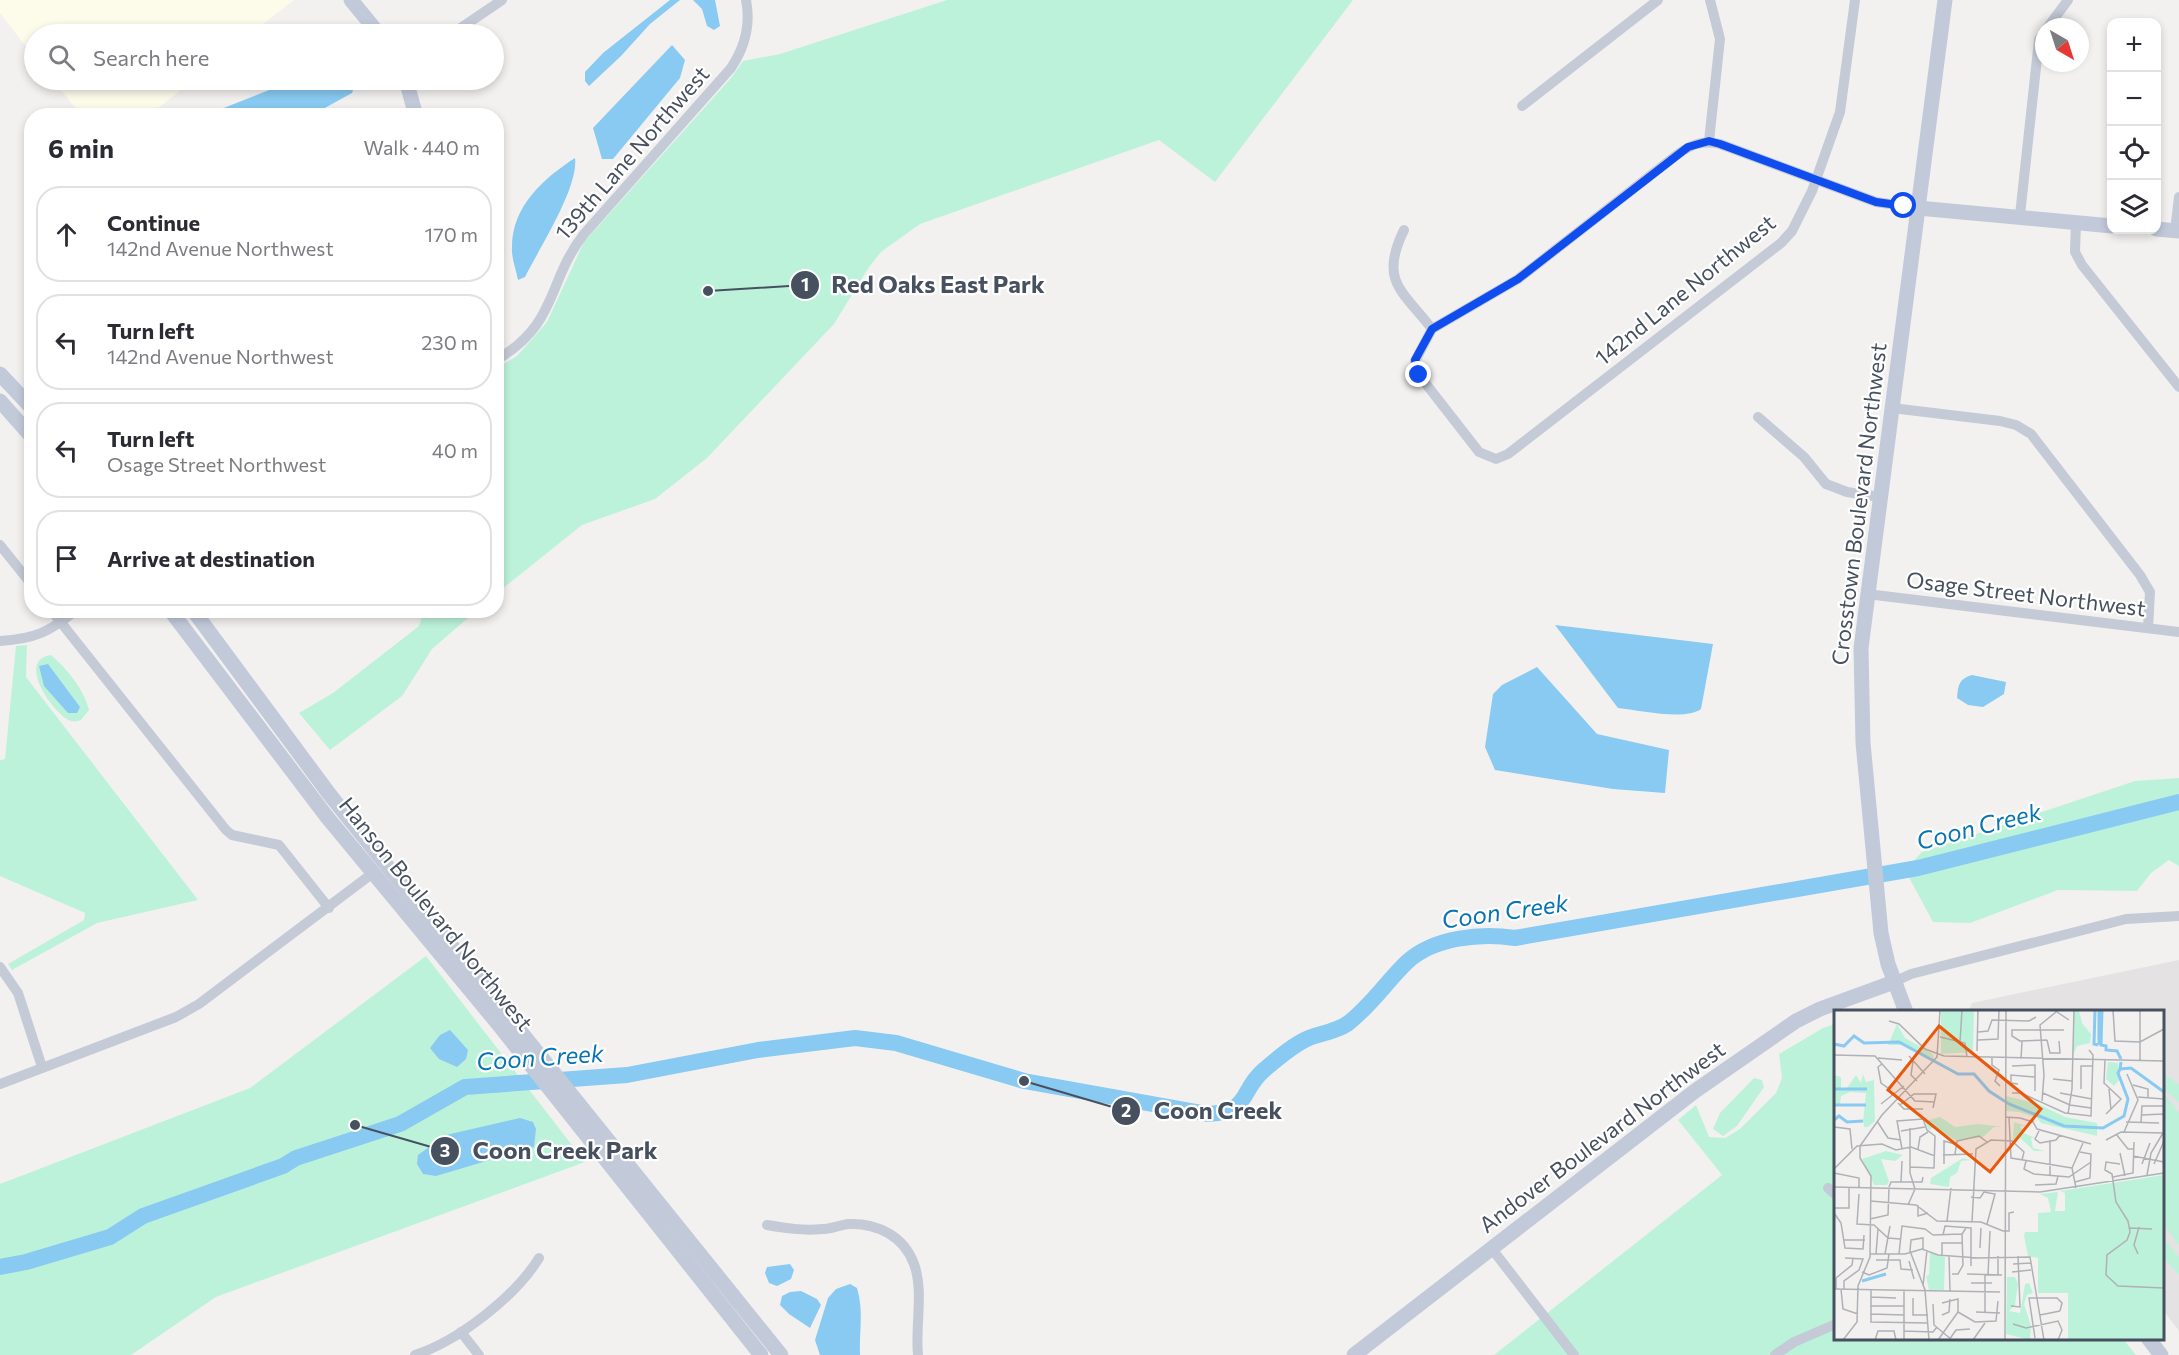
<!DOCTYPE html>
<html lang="en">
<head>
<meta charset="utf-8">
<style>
	:root { --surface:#fff; --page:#f7f7f7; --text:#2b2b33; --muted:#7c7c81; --line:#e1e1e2 }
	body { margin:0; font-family:Commissioner,sans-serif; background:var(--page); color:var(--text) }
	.controls { position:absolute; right:18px; top:18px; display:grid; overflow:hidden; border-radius:12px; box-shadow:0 3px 9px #0003 }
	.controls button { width:54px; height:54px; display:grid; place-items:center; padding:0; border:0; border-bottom:2px solid var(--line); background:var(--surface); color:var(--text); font:30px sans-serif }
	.compass { position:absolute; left:2035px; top:18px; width:54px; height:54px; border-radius:50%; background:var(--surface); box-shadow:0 3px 9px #0003; rotate:141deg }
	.stop { position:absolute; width:18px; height:18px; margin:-14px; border:4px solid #104dee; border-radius:50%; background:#fff }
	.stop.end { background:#104dee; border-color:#fff; box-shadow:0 2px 6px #0008 }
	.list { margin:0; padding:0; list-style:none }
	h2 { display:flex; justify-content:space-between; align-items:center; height:78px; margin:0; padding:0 24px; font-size:26px }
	h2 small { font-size:20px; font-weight:400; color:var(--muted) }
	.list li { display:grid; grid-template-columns:39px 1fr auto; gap:18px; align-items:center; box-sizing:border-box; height:96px; margin:0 12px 12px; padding:0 12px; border:2px solid var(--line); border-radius:24px }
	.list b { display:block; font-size:22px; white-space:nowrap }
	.list p { margin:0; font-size:20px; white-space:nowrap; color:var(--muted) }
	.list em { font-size:20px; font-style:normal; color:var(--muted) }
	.icon { flex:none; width:33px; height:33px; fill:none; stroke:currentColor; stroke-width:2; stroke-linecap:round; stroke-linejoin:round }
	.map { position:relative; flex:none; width:2179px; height:1355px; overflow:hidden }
	.search { position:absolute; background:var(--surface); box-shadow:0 3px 9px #0003; left:24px; top:24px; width:480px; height:66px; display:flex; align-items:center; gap:15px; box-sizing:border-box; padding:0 21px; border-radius:33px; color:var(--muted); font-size:22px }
	.panel { position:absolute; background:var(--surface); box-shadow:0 3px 9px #0003; left:24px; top:108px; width:480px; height:510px; border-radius:24px }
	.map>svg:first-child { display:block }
</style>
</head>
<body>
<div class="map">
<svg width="2179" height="1355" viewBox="0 0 2179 1355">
	<rect width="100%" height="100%" fill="#f3f1f0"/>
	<g fill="#fdfbea">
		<path d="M0,0H294L250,34H34V57L0,13Z"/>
		<path d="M53,80H194L148,116L81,115Z"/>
	</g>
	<path fill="#e4e2e2" d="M2179,960V1331L2163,1310L2162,1012H1968L1972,1003Z"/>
	<g fill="#bdf2da">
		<path d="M947,0H1353L1215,182L1159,140L920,224L881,252L869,267L834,324L707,458L655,499L582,525L497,593V368L517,356L547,322L584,242L731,78L743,61L780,54Z"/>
		<path d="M424,611H476L432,649L402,696L330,750L299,713L333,693L419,626Z"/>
		<path d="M27,645L26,677L198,900L97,923L12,970L8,964L84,920L85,913L0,876V760L5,759L16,646Z"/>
		<path d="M51,655C67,669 84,689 89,710L81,720C78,721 74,722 71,721C56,717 14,660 51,655Z"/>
		<path d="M2179,778V866L2169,860L2151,873L2137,891L2058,890L1970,923L1933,922L1905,870L1922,852L2135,781Z"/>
		<path d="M426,956L585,1162L216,1297L131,1355H0V1184L250,1088Z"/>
		<path d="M1835,1024L1836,1338L2123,1339L2136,1355H1494L1722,1175L1678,1120L1696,1105L1709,1137L1725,1138L1740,1129L1776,1093L1782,1078L1779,1054L1823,1028Z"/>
		<path d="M2163,1074L2179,1084V1102L2163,1089Z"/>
		<path d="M1754,1078L1762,1080L1764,1087L1737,1126L1723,1136L1713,1129L1720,1113Z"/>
		<path d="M2165,1095L2179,1113V1245L2163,1224Z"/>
		<path d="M2162,1236L2179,1257V1275L2163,1257Z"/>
	</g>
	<g fill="#88caf1">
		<path d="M670,0H680L650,24L621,56L589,86L585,81V72L603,53Z"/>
		<path d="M693,0H715L720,26L714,30L707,26L702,9Z"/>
		<path d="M672,45L685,60L680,78L613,159H602L593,128Z"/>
		<path d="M283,80H351L355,84L352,93L312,115H206L272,89Z"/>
		<path d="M575,158C579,187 539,249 525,277L518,280C516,269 511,257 512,247C512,206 544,178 575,158Z"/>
		<path d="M1555,625L1713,644L1701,709C1685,721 1639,710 1618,708Z"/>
		<path d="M48,664L80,707L77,713H68L44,686L39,666Z"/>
		<path d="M1537,667L1597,734L1669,750L1665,793L1613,789L1495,770L1485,747L1493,694L1502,685Z"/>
		<path d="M1972,675L2006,682L2004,694L1983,707L1968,705L1957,698C1958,685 1959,679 1972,675Z"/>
		<path d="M450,1030L468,1050L466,1059L457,1067L439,1059L430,1048L440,1035Z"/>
		<path d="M520,1118L533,1122L536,1129L534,1147L436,1176L423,1174L417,1164L418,1155L446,1135Z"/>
		<path d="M790,1264L794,1270L791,1279L777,1286L769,1283L765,1273L767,1267Z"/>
		<path d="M850,1284L857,1288C864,1311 859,1332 860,1355H820L815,1340L828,1298L836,1289Z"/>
		<path d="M801,1291L817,1299L821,1305L810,1328L789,1314L780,1305L782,1296L790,1292Z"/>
	</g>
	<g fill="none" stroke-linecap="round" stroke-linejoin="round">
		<path stroke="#88caf1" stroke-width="16" d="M0,1267L26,1262L110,1237L143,1216L283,1166L296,1158L400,1124L465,1087L627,1075L758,1050L855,1038L896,1043L1024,1081L1208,1114C1252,1111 1239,1091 1264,1070C1277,1059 1294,1044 1309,1038C1321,1033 1335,1032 1347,1024C1370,1007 1387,981 1407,962C1434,937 1481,933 1515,938L1918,868L2179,802"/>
		<g stroke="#c4cad6" stroke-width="10">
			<path d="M2048,27L2068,0"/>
			<path d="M452,34L502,0"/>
			<path d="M1522,106L1658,0"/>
			<path d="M1709,141L1720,39L1710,0"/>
			<path d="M2020,215L2039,40L2044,33"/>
			<path d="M2076,223L2075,252L2082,265L2179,387"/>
			<path d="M1404,230C1379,281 1402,290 1432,329"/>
			<path d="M2175,231L2179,197"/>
			<path d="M1432,329L1415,361L1419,375L1479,452L1496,459L1508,454L1781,243L1792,231L1812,191L1840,112L1855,0"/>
			<path d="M1432,329L1518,279L1678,154C1692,144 1703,140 1720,144L1876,202L1918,208"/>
			<path d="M496,360C558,325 547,281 584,234L731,68C745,47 751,25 746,0"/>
			<path d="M1892,408L2000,421L2016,425L2031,434L2140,575L2150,592L2148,628"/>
			<path d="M1758,417L1804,457L1826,484L1847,492L1879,497"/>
			<path d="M0,545L32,585"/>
			<path d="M1867,594L2179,632"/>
			<path d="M51,610L226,830L232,835L279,845L329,908"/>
			<path d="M0,641C34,639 50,632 76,610"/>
			<path d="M0,967L18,993L42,1067"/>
			<path d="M1894,982L1911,974L2126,919L2179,916"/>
			<path d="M0,1084L176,1017L199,1004L373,873"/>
			<path d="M1828,1188L1836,1195"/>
			<path d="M767,1225C785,1228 803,1231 822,1229C831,1229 839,1225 849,1224C877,1223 904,1236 914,1264C924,1291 915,1326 918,1355"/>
			<path d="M1492,1249L1574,1355"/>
			<path d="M461,1332L479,1355"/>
			<path d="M415,1355C458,1341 515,1297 539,1258"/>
			<path d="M1775,1355L1794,1342L1836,1324"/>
		</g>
		<g stroke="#c2cada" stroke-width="15">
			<path d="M351,0L379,34"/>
			<path d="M406,80L416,116"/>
			<path d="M1918,208L2112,226"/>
			<path d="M2156,229L2179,231"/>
			<path d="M0,374L32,408"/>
			<path d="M0,401L32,437"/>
			<path d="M170,610L327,817L499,1025L761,1355"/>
			<path d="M193,610L330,795L781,1355"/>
			<path d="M1906,1012L1888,964L1881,933L1863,743L1861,648L1945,0"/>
			<path d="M2148,1338L2161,1355"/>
			<path d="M1354,1355L1695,1091L1796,1021L1820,1009L1894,982"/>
		</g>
	</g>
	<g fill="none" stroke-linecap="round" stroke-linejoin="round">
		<path stroke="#104dee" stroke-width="8" d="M1419,375L1415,360L1432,329L1518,279L1688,147L1709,141L1720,144L1876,202L1904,206"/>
	</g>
	<g text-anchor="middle" stroke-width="4.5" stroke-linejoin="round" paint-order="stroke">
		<g font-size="22" fill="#47505f" stroke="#fff">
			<text transform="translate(632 153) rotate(-49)" y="8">139th Lane Northwest</text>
			<text transform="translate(1685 290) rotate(-39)" y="8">142nd Lane Northwest</text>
			<text transform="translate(1859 504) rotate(-83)" y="8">Crosstown Boulevard Northwest</text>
			<text transform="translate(2026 594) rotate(7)" y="8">Osage Street Northwest</text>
			<text transform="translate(436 914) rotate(51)" y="8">Hanson Boulevard Northwest</text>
			<text transform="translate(1602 1137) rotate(-37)" y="8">Andover Boulevard Northwest</text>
		</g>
		<g font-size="24" font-style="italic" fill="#0573b4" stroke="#fff">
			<text transform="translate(1979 827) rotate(-14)" y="8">Coon Creek</text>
			<text transform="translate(1505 912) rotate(-8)" y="8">Coon Creek</text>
			<text transform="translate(540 1058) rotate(-4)" y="8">Coon Creek</text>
		</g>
	</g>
	<g transform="translate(1834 1010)">
		<rect width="330" height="330" fill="#f3f1f0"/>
		<path d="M107,0H140L139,42L107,44ZM240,0H245L248,13L257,24L256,33L243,36L239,45ZM63,14L71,28L99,44L100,49L68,35H54ZM274,52L284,53L285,70L280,76L272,69ZM29,64L32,72L40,70L41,111L34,117H30L29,111L32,83L16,82L7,86L6,95L0,94V65L7,67V78H13L22,65L27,73ZM172,86L204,94L231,107L263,113V126L207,113L203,108L185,102L172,101ZM106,107L121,117L144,114L169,117H160L149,127L123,131L99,117L95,121L91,111ZM180,112L192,116H186L190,123L201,128H197L199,138L211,141H200L184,126L179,131ZM52,141L69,145L61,151L47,149L55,171L53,175H40L28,149ZM129,148L137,150L127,151L123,163L116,167L115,177L96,174L97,168ZM330,165V330H234V283H204V248L194,246L190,226L191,222H204V203L217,202L214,188L206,184L224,182L221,201H231V183L226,181ZM96,243L111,247L110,280H95L92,266L95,265ZM173,267H181L184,273L181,295L175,301L186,303L191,274L195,273L199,283L193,285L190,294L197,316L196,330L172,324Z" fill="#bdf2da"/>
		<path fill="none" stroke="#88caf1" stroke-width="3" d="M261,0L260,34L264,35M265,0V35M268,0L267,35L272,36V40L283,41L287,49M0,34L10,36L20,26L30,33L65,32L124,64H140L155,81L175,94L230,116L269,118L290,106L294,89L284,63L286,59M287,52L286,59L297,58L330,82M0,79H33M0,95H32M0,110L5,106L13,112L29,111M28,271L52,264"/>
		<path fill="none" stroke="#aeb1b6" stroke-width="1.5" d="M220,0L235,10M279,0L281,31L306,32L330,19M55,11L65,14L91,39L110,46L330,51M144,22L154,21L158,10L195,11L202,7M106,27L131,33L133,47M144,30L164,29L165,0M213,30L186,31L178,26V20H230M213,30L216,43H226L225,31M126,32L128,0M143,41L144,0M0,45L41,46L81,91L101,92M75,46L91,64M44,48L68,50M158,48V55L165,60L161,71L166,76M187,49L188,31M271,50L270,73L287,89L272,104M79,51L77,65L83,71M306,51V0M48,54L44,57L47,73L54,78L63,69M178,56L201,55V81M219,69L238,71M184,74L177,73V65L201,67M299,75L314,79V87M247,79V56H258M275,79L277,100M178,83H187L231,103L257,106L259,45L255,40M209,83L236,95L257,98M226,83L258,89M304,87L330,89M208,91L210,65L206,15L222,2M64,93L70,99H89M47,94L70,76M66,95L80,84H102L99,98M234,104L238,79L240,0M307,105L330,104M171,107L186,108L199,112L203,119L257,134M175,107L177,148L238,158M43,111L54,128L67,130M292,112L325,113M307,113L308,96H330M0,117L16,119L18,139M206,119L201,129L206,133L222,130L226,125M67,121L91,117M290,122L304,90L293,64M282,124L294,139H300M272,130L287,122L329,123M68,139L63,111L89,109L93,120L101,126L100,158L76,157M84,139L86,127L94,122M286,143L291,166M121,144L123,131L145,126L153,132M109,145L139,144M299,146L330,152M192,151L190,159L200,164L235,167L257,152M110,154V131L121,134M286,154L272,152L271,160L278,164L282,192L294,211L296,222L293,230L273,245L272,265L284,276L330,278M308,154L316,133M320,154L330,131M0,159L23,136L48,134L62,140L77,137L101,146M0,163L25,168V177M216,165V130M313,165L317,143L329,123M279,167L299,163L300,132M67,172L68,151M241,172L256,168L257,144L246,142M201,175L222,174L224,166M0,177L206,182L330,163M55,177L57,172H88L89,167M242,178L238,158L249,133M25,184L23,214L40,215L54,228L66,229M137,187L146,188L150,182L161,184L153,214M37,191L82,195L103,211L147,212L169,221H175V203L180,202M74,195L81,179L76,163V118M84,195V206L94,203M0,198H15V178M0,203L7,213L11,238L29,239L30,225M36,209L54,205L55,178M113,211L117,178M138,212L142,139L157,130L178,131L190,142L188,150M296,218L318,219M99,225L128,224M109,225L111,216L137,218V256M10,230H31M146,238L147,218M89,239V228L77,230L76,241L91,280L95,330M36,244H71L88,239L104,245L144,248L196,247L210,330M42,244L44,219M51,244L56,216M65,244L68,216L91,219L99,225M304,244L300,235L305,217M108,245V233H129M115,245L116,281M42,250H66L67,259L79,260M75,251L80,269M179,254L197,253M28,262L35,265L53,258L55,244M178,262L197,260M118,264H124L129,255L128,224L132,218M133,264L168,265M154,265L156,221M164,265V246M137,273H158M89,276L93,240M0,279L166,282M2,279V268L18,255L19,248M7,279L9,299L24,304M10,279V271L25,260L29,249L11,248M37,279V312L94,313M37,287L62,288M79,288V305H94M108,293L124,289V302M99,294L100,315L118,330M37,296H70M177,296L186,297L184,246M124,302L141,312L162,311L164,291M142,302L166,303M151,303V265M37,304L70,305M108,305L115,302L116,289M206,305L226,301M179,314L192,318L224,311L228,320L224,330M70,321L99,322L103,317M201,328L195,288H223L228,293L226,301M9,330L23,312L24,276L36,247L37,166L26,148V136L48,105L103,47L106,0M41,330L44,321H60L62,330M70,330V280M104,330L124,302M115,330L122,320L136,319M139,330L151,313M171,330L172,0"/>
		<path fill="#e8590c" fill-opacity="0.15" stroke="#e8590c" stroke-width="3" d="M105,16L207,99L156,162L54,80Z"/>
		<rect width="330" height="330" fill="none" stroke="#47505f" stroke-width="3"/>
	</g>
	<path fill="none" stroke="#47505f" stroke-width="2" d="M708 291L805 285M1024 1081L1126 1111M355 1125L445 1151"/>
	<g fill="#47505f" stroke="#fff" stroke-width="2">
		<circle cx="708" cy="291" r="6"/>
		<circle cx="1024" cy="1081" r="6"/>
		<circle cx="355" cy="1125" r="6"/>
		<circle cx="805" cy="285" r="15"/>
		<circle cx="1126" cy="1111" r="15"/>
		<circle cx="445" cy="1151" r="15"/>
	</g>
	<g font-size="18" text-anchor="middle" font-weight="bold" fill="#fff">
		<text x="805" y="291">1</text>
		<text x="1126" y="1117">2</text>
		<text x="445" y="1157">3</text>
	</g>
	<g font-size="24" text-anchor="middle" font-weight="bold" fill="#47505f" stroke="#fff" stroke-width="4.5" stroke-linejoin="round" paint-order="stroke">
		<text x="938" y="293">Red Oaks East Park</text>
		<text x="1218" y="1119">Coon Creek</text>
		<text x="565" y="1159">Coon Creek Park</text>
	</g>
</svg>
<div class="controls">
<button>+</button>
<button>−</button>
<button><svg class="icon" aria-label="locate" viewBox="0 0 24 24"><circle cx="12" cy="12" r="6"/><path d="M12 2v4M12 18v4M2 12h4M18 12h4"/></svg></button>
<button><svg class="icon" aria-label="layers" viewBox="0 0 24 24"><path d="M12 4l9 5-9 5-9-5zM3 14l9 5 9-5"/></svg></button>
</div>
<svg class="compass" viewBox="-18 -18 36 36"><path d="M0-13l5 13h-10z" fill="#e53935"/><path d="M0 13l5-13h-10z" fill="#7c7c81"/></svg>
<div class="stop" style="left:1904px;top:206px"></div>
<div class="stop end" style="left:1419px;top:375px"></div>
<div class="search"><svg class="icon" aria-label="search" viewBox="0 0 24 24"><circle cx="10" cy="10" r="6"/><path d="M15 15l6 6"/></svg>Search here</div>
<section class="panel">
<h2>6 min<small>Walk · 440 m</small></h2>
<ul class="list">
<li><svg class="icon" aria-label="ahead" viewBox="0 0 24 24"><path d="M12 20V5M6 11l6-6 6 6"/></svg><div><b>Continue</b><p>142nd Avenue Northwest</p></div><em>170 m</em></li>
<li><svg class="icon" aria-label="left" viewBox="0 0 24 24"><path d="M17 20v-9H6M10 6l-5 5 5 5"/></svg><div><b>Turn left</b><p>142nd Avenue Northwest</p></div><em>230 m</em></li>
<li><svg class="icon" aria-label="left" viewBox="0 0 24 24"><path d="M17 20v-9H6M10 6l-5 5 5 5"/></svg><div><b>Turn left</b><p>Osage Street Northwest</p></div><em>40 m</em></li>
<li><svg class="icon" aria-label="arrive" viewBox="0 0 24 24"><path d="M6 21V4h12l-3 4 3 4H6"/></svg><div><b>Arrive at destination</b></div></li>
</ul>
</section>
</div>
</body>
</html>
